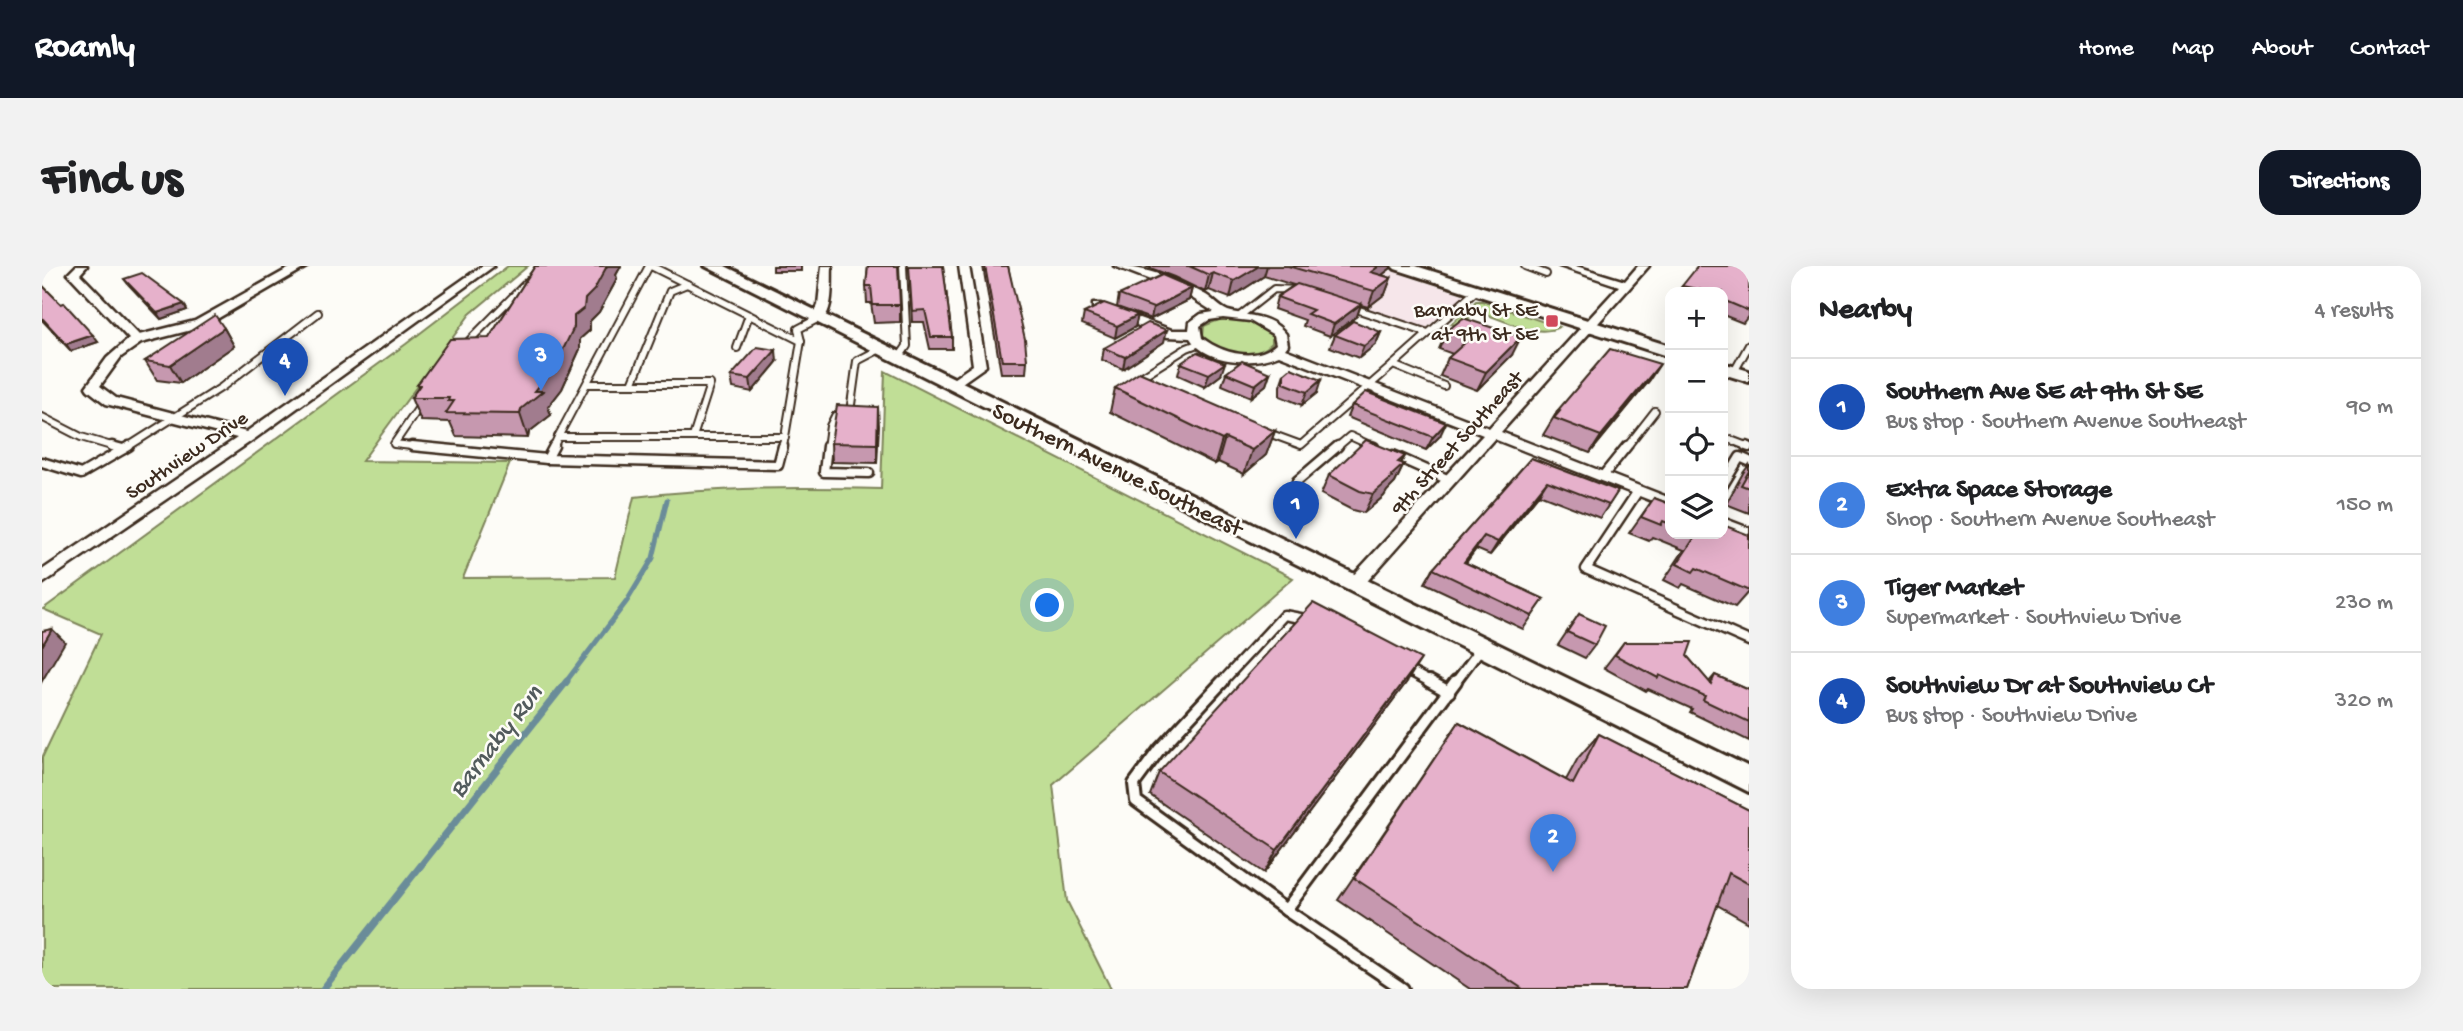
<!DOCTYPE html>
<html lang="en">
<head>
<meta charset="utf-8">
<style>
	:root { --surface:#fff; --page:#f2f2f2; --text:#202124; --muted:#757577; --line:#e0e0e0; --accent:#111827 }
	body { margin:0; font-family:"Gochi Hand",sans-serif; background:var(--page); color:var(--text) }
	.controls { position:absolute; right:21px; top:21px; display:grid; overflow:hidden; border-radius:14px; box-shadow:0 7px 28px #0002 }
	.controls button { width:63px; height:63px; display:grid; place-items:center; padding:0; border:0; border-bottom:2px solid var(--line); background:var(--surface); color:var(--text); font:35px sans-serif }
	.you { position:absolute; left:1006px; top:340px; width:24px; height:24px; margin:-18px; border:5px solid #fff; border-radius:50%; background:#1a73e8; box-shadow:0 0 0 10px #1a73e833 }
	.badge { display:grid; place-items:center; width:46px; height:46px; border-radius:50%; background:var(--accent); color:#fff; font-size:23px; font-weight:700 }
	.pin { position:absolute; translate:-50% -58px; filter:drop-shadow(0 2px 4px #0008) }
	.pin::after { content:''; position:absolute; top:37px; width:24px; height:21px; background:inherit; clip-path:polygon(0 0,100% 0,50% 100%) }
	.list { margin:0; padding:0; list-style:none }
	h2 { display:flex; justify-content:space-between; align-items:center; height:91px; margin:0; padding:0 28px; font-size:30px }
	h2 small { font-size:23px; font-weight:400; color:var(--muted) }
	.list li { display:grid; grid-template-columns:46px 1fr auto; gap:21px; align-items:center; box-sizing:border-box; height:98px; padding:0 28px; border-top:2px solid var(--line) }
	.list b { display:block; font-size:26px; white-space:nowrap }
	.list p { margin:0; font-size:23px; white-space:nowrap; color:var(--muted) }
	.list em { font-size:23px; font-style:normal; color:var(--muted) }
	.icon { flex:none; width:38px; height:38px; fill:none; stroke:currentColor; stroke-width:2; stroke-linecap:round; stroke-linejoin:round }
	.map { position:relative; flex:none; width:1707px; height:723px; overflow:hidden; border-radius:21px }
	header { display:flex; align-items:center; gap:42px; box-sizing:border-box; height:98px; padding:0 35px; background:var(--accent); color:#fff }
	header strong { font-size:33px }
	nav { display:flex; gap:38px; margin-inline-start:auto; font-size:24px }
	.intro { display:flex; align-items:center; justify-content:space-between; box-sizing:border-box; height:168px; padding:0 42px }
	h1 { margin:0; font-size:49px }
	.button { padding:18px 32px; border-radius:21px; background:var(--accent); color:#fff; font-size:24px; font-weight:700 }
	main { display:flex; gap:42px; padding:0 42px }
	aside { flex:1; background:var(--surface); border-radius:21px; box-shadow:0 7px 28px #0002 }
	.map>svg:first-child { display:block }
</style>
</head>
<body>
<header>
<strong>Roamly</strong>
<nav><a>Home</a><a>Map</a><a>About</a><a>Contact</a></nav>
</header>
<div class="intro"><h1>Find us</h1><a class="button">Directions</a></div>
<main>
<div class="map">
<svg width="1707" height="723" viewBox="0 0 1707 723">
	<rect width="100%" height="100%" fill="#fdfcf7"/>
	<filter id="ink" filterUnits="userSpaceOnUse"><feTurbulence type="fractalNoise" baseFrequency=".0143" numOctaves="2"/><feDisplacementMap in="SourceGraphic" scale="14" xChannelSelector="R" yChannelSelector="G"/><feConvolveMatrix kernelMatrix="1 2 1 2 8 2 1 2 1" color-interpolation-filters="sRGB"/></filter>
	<g filter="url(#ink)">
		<path fill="#f6e6ea" d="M1334,0L1423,29L1382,64L1240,15Z"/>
		<g fill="#c0de96" stroke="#7e845a" stroke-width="2">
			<path d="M466,0H486L428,48L320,195L468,197L421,312L573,311L592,231C674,221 756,221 839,223L843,105L1251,312L1011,519L1025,635L1069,723H0V492L59,368L1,343L364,78Z"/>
			<path d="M1434,35H1440L1517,61C1496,73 1459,53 1438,46L1413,59L1409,58Z"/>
			<path d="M1181,52C1199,52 1219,55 1230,70V77C1214,95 1175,87 1161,70L1162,60Z"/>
		</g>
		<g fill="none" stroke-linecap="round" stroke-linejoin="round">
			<path stroke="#6a8c99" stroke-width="5" d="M523,417L585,335L611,292L625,234"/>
			<path stroke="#6a8c99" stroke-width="7" d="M281,723L525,415"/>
			<defs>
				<g id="lane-far2">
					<path d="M607,0L516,171H743L759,75L609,0"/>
					<path d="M1483,0L1504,8"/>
					<path d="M1308,41L1386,67"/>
					<path d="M1199,49L1232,23L1258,24"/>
					<path d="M759,75L756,63L777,52"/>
					<path d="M421,81L501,0"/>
					<path d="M695,82L707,49"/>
					<path d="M856,93L865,80L861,0"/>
					<path d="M1351,99L1435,24"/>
					<path d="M1692,106L1707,79"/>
					<path d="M1109,116L1102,109L1145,82L1158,77"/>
					<path d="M545,118H590L628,25L645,18"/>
					<path d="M590,118H668L651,171"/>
					<path d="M380,137L352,178L388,182"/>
					<path d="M0,151L39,171L76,182"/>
					<path d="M1221,165L1259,179L1351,99L1402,120"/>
					<path d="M1681,171L1707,181"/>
					<path d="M84,182L180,121L276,47"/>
					<path d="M511,182L516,171"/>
					<path d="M740,182L743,171"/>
					<path d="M785,182L788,160L793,150L808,146L815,95L838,83"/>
					<path d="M1294,182L1308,170L1332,181"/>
					<path d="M1584,182L1613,145"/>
				</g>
				<g id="lane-far1">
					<path d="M70,180L81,183"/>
					<path d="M370,180L505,193"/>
					<path d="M512,180L505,193L736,199L741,180"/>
					<path d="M785,180L782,206L827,207"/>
					<path d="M1329,180L1332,181"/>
					<path d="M1704,180L1707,181"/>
					<path d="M1351,189L1407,214"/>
					<path d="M0,196L39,208L87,180"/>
					<path d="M1560,211L1585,180"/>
					<path d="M1255,215L1296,180"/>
					<path d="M1681,219L1698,191L1707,195"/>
					<path d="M1596,225L1544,303L1707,375"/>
					<path d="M1362,402L1390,417"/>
					<path d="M1179,417L1242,349L1269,354"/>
					<path d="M1413,417L1440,381"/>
				</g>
				<g id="lane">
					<path d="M1181,415L1117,484L1092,518L1094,535L1244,644"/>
					<path d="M1387,415L1407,426"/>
					<path d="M1361,723L1244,644L1414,415"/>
				</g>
				<g id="street">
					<path d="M34,0H45L38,8L97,69L153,55L244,4L252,0H266L161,61L99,77L79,91L58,120L74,132L204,166L440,0H452L211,174L0,318V304L195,172L64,138L46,124L44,121L65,92L87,73L28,10L26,8Z"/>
					<path d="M780,0H790C789,16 793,48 777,56L771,52L776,39Z"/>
					<path d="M917,0H927L944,100L910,124L903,120L905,117L931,99Z"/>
					<path d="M1072,0C1101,0 1138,14 1164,29C1171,33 1178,42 1186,45C1208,51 1228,48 1244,68L1246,79L1243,83L1447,162L1577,20L1517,0H1534L1583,15L1596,0H1607L1459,166L1628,232V242L1452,173L1319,322H1307L1305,318L1307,314L1441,169L1237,89C1211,100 1164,98 1148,72L1125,71L1051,42V38H1059L1130,64H1147L1148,56L1159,48L1172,46L1142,27ZM1181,52L1208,55L1232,69L1234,78C1213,97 1180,87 1160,72L1158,60L1167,54Z"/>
					<path d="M1681,252L1707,262V273L1681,263Z"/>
				</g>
				<g id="secondary">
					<path d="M663,0H683L1707,501V526Z"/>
					<path d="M1350,0H1374L1628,80V91L1353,3Z"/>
					<path d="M1681,97L1707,105V116L1681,108Z"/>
				</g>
			</defs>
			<use href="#lane-far2" stroke="#3b2a1e" stroke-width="10"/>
			<use href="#lane-far1" stroke="#3b2a1e" stroke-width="13"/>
			<use href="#lane" stroke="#3b2a1e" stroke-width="16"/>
			<use href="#street" stroke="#3b2a1e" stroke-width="5"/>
			<use href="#secondary" stroke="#3b2a1e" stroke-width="6"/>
			<use href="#lane-far2" stroke="#fdfcf7" stroke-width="6"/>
			<use href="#lane-far1" stroke="#fdfcf7" stroke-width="8"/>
			<use href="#lane" stroke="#fdfcf7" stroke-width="10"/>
			<use href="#street" fill="#fdfcf7" fill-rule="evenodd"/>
			<use href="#secondary" fill="#fdfcf7" fill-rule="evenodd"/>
		</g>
		<g fill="#c698af" stroke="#3b2a1e" stroke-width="2">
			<path d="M493,0H579L574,9L575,13L557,46L548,55V64L538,73V83L520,123L506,141L509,149L487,166L486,172L414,170L408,156L379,155L369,132L376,122L375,119L447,72Z"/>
			<rect x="731" y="0" width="28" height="5"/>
			<path d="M826,0L858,39V56L832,57L829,37H825L824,20Z"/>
			<path d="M867,0H901L910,71V83H888L882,56H870Z"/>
			<path d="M941,0H966L985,95L984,107H959Z"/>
			<path d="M1103,0H1349V2L1340,9L1349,12L1343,28L1326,41L1319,39L1315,50L1288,70L1261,60L1263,54L1232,43L1235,31L1252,19L1222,10L1188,32L1167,24L1163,26L1132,11Z"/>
			<path d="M1707,2V49L1701,57L1681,49V26H1636L1640,20Z"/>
			<path d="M82,13L142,38L145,44L119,53L86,18Z"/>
			<path d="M0,19L19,38L56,76L29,85L0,54Z"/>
			<path d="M1150,22L1147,34L1109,53L1075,41L1077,29Z"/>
			<path d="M1042,47L1096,49L1093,61L1073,72L1040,58Z"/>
			<path d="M182,62L192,80L139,117L115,114L103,95Z"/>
			<path d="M1405,65L1470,89L1435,124L1398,110L1406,92L1411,88L1397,83Z"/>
			<path d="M1339,66L1334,78L1317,92L1288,81L1293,69Z"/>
			<path d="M1122,76L1081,103L1060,94L1062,82Z"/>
			<path d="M735,96L710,126L691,122L689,110Z"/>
			<path d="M1139,97L1179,109L1163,121L1136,109Z"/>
			<path d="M1184,107H1228L1224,119L1209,131L1180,119Z"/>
			<path d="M1242,108L1275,127L1260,139L1238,130V120Z"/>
			<path d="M1607,115L1548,187L1501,169L1516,144Z"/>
			<path d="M1073,122L1233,165L1224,189L1202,208L1176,196L1173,198L1068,146Z"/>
			<path d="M1310,139L1398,170L1384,184L1305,151Z"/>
			<path d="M836,141L835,197L790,196L789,177Z"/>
			<path d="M1363,190L1359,197L1362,198L1353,217L1345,225L1342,230L1322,247L1310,244L1279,228L1287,209Z"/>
			<path d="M1489,192L1576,225L1558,252L1497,228L1448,289L1434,283L1424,297L1502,333L1481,363L1383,317L1391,303Z"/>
			<path d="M1707,199V247L1684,238L1701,207Z"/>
			<path d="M1612,232L1628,238V268H1681L1707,325L1693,341L1641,318L1638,322L1622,314L1642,284L1610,271L1607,275L1587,267Z"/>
			<path d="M1537,348L1553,379L1543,392L1516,379Z"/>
			<path d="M1582,376L1645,390L1667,416L1673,409L1707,424V475L1648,446L1650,443L1606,423L1604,425L1562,402Z"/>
			<path d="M1364,417L1222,607L1108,529L1117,506Z"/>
			<path d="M1417,456L1524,514L1536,492L1557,468L1707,544V657L1675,639L1645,723H1428L1296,634Z"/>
		</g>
		<g fill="#a17c8e" stroke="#3b2a1e" stroke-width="2">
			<path d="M565,0H579L574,9L575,13L557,46L548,55V64L538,73V83L520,123L506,141L509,149L487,166L486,172L478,148L479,143L493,125L532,50Z"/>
			<path d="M1217,0H1225L1222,10L1188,32L1192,15Z"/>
			<path d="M1337,0H1349V2L1323,22L1329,6Z"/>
			<path d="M1171,7L1167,24L1163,26L1167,9Z"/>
			<path d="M1349,12L1343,28L1326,41L1332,25Z"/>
			<path d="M1150,22L1147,34L1109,53L1111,42Z"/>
			<path d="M142,38L145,44L119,53L115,47Z"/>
			<path d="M1319,38L1315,50L1288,70L1292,58Z"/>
			<path d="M1096,49L1093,61L1073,72L1075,60Z"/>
			<path d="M182,62L192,80L139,117L128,99Z"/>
			<path d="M1125,64L1122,76L1081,103L1083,91Z"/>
			<path d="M1339,66L1334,78L1317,92L1322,80Z"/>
			<path d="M51,69L56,76L29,85L24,78Z"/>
			<path d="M1479,71L1470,89L1435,124L1444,106Z"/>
			<path d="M734,84L735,96L710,126L708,113Z"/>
			<path d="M1183,97L1179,109L1163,121L1167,108Z"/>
			<path d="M1618,98L1607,115L1548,187L1559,170Z"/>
			<path d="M1228,107L1224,119L1209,131L1213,119Z"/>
			<path d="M1279,114L1275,127L1260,139L1265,126Z"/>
			<path d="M836,141L837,160L835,197V178Z"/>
			<path d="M1404,157L1398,170L1384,184L1391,171Z"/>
			<path d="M1233,165L1224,189L1202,208L1210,184Z"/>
			<path d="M1183,172L1176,196L1173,198L1180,174Z"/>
			<path d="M1363,190L1356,203L1362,198L1353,217L1345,225L1342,230L1322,247L1331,228L1356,196Z"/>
			<path d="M1505,215L1497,228L1448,289L1456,276Z"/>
			<path d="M1442,270L1434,283L1414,309L1422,296Z"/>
			<path d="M10,363L23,376L0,415V380Z"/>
			<path d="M1379,393L1364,417L1222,607L1235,584Z"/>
		</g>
		<g fill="#e6b1cb" stroke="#3b2a1e" stroke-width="2">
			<path d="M493,0H565L552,24L543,33L542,42L532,50V61L513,100L493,125H501L479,143L478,148L404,147L412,135H406L407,132H369L378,119H375L408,73L447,72Z"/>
			<path d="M826,0H856L858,39H831L829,20H824Z"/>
			<path d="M867,0H901L910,71H889L883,44L870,45Z"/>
			<path d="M943,0H966L983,73L985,95H960Z"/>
			<path d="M1147,0H1217L1192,15L1171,7L1167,9Z"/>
			<path d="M1246,0H1337L1329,6L1349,12L1332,25Z"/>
			<path d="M1656,0H1699L1707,2V45L1681,34V26H1670L1640,20Z"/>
			<path d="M100,7L142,38L115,47L82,13Z"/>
			<path d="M1120,9L1150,22L1111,42L1077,29Z"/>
			<path d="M1255,18L1319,38L1292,58L1265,48L1271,44L1235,31Z"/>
			<path d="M0,19L19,38L22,37L51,69L24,78L0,52Z"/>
			<path d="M1062,37L1096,49L1075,60L1042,47Z"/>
			<path d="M173,49L182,62L128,99L103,95Z"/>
			<path d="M1421,52L1479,71L1444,106L1406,92L1427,73L1405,65Z"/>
			<path d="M1311,55L1339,66L1322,80L1293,69Z"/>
			<path d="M1106,57L1125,64L1083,91L1062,82Z"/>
			<path d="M715,81L734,84L708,113L689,110Z"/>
			<path d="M1568,83L1618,98L1559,170L1512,152L1518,145L1516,144Z"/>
			<path d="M1155,86L1183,97L1167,108L1139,97Z"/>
			<path d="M1200,95L1228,107L1213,119L1184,107Z"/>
			<path d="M1249,102L1279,114L1265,126L1242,117V108Z"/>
			<path d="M1097,106L1233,165L1210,184L1183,172L1180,174L1073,122Z"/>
			<path d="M1324,126L1404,157L1391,171L1310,139Z"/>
			<path d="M795,139L836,141L835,178L789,177Z"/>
			<path d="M1324,174L1363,190L1356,196L1362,198L1349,210L1351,211L1331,228L1318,225L1287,209Z"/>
			<path d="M1489,192L1576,225L1567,239L1505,215L1456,276L1442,270L1422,296L1502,333L1490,350L1391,303Z"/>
			<path d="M1707,205V222L1699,219Z"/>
			<path d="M1612,232L1628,238V258L1621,255L1619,259L1599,251Z"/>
			<path d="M1681,259L1707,269V325L1654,302L1651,306L1635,298L1655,268H1653H1681Z"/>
			<path d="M1271,337L1379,393L1235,584L1117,506Z"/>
			<path d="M1537,348L1563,360L1553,379L1525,366Z"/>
			<path d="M10,363L0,380V365Z"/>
			<path d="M1582,376H1650L1645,390L1669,418L1673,409L1707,424V456L1661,434L1663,430L1617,409L1616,412L1573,389Z"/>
			<path d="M1417,456L1531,518L1557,468L1707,544V618L1687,607L1645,723H1481L1312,612Z"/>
		</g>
	</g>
	<rect fill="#d1495b" stroke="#fdfcf7" stroke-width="2.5" x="1503" y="48" width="14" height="14" rx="3.5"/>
	<g text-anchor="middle" stroke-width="5" stroke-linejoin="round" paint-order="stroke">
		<g font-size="21" fill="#3b2a1e" stroke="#fdfcf7" text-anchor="end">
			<text x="1496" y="50">Barnaby St SE<tspan x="1496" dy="24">at 9th St SE</tspan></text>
		</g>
		<g font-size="21" fill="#3b2a1e" stroke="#fdfcf7">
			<text transform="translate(1414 176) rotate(-48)" y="7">9th Street Southeast</text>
			<text transform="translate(144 188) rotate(-34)" y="7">Southview Drive</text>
		</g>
		<g font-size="24" fill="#3b2a1e" stroke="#fdfcf7">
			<text transform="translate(1076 202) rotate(26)" y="8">Southern Avenue Southeast</text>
		</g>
		<g font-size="26" font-style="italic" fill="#525b5c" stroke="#fdfcf7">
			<text transform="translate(452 474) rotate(-52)" y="9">Barnaby Run</text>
		</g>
	</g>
</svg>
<div class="controls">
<button>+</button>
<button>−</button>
<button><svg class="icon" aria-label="locate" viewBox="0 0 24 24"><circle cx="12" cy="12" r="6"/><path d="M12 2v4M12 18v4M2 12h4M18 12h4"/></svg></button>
<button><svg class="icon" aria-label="layers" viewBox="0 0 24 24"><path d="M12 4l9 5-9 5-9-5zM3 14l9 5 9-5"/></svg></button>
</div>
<div class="you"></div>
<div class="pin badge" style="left:1254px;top:273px;background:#1a4fb4">1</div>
<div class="pin badge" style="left:1511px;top:606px;background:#3f7fe0">2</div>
<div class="pin badge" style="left:499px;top:125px;background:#3f7fe0">3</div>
<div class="pin badge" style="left:243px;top:130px;background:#1a4fb4">4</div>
</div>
<aside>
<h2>Nearby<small>4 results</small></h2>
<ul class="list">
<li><span class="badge" style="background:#1a4fb4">1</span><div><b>Southern Ave SE at 9th St SE</b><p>Bus stop · Southern Avenue Southeast</p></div><em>90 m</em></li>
<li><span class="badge" style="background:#3f7fe0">2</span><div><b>Extra Space Storage</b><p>Shop · Southern Avenue Southeast</p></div><em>150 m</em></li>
<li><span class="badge" style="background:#3f7fe0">3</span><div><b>Tiger Market</b><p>Supermarket · Southview Drive</p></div><em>230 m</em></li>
<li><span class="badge" style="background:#1a4fb4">4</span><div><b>Southview Dr at Southview Ct</b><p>Bus stop · Southview Drive</p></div><em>320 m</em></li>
</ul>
</aside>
</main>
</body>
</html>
